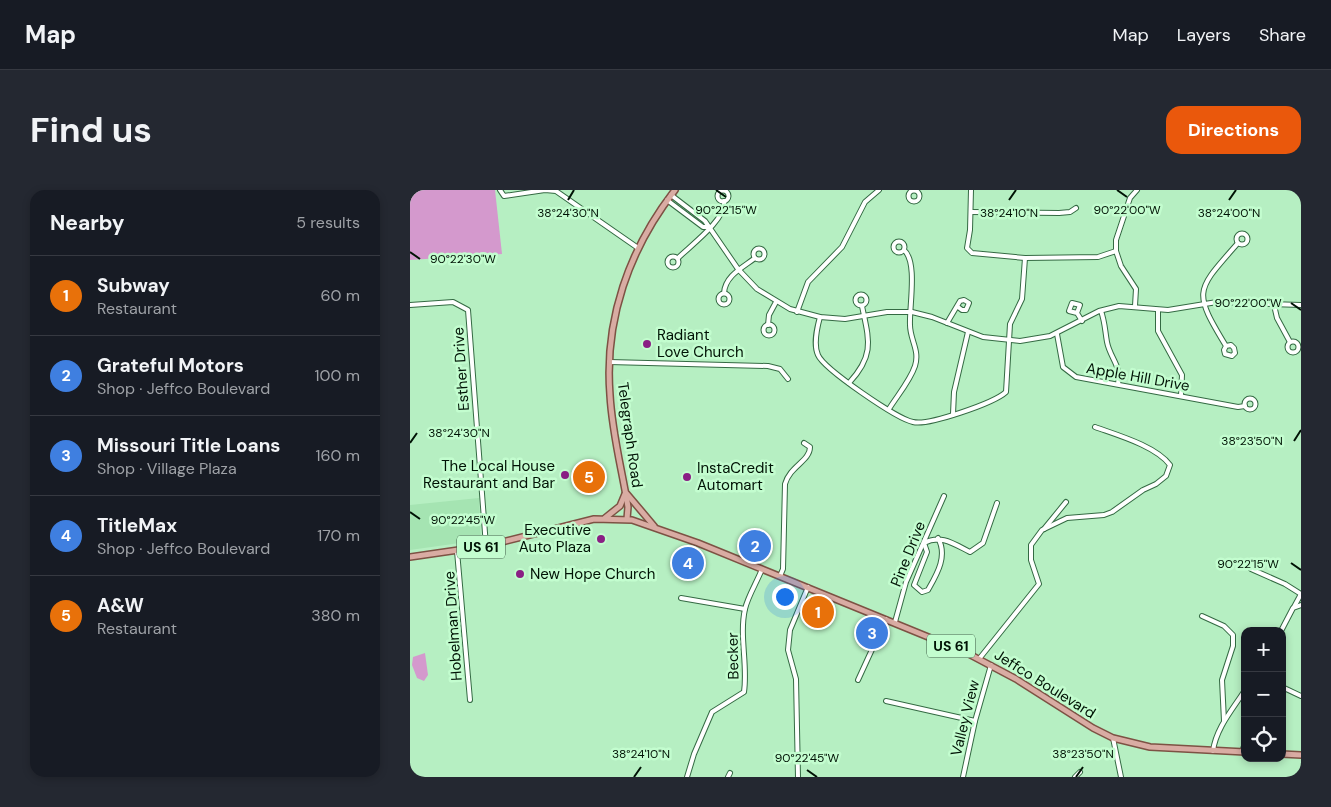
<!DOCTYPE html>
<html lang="en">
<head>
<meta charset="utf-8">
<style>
	:root { --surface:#171b24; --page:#242831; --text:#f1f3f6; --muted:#9ea1a6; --line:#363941; --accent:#ea580c }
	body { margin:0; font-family:"DM Sans",sans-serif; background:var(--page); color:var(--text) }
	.controls { position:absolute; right:15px; bottom:15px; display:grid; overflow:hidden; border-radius:10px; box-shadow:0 2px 8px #0003 }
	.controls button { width:45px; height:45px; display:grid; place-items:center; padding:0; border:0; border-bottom:1px solid var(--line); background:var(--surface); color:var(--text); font:25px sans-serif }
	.you { position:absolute; left:374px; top:406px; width:18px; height:18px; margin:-12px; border:4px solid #fff; border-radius:50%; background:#1a73e8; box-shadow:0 0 0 8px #1a73e833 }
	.badge { display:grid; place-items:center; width:32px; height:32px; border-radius:50%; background:var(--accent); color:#fff; font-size:16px; font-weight:700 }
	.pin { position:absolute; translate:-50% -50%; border:2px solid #fff; box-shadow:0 1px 5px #0006 }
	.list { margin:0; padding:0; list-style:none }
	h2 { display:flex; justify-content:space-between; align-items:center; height:65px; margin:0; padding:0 20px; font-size:21px }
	h2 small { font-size:16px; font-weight:400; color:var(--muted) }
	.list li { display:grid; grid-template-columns:32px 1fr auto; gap:15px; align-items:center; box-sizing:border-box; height:80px; padding:0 20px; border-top:1px solid var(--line) }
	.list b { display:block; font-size:19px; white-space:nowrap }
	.list p { margin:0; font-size:16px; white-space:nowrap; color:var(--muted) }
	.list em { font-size:16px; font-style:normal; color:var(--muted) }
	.icon { flex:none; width:28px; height:28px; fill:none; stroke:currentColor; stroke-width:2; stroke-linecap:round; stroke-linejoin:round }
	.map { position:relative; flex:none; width:891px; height:587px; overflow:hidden; border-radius:15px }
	header { display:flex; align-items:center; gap:30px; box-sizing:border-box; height:70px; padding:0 25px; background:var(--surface); border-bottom:1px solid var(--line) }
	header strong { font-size:24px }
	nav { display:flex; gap:28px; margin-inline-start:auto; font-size:18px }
	.intro { display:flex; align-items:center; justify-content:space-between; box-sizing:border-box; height:120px; padding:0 30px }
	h1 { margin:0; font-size:35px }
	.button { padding:12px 22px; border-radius:15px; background:var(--accent); color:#fff; font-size:18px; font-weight:700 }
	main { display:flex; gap:30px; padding:0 30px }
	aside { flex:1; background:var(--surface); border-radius:15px; box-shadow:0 2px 8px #0003 }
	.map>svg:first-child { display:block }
</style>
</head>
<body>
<header>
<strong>Map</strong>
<nav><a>Map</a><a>Layers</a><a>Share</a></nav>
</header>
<div class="intro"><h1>Find us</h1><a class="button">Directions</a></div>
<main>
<aside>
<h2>Nearby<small>5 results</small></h2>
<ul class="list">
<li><span class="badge" style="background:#e8710a">1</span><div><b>Subway</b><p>Restaurant</p></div><em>60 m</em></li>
<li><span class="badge" style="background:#3f7fe0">2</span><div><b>Grateful Motors</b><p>Shop · Jeffco Boulevard</p></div><em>100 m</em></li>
<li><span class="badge" style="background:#3f7fe0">3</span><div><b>Missouri Title Loans</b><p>Shop · Village Plaza</p></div><em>160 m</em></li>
<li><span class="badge" style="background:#3f7fe0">4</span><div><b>TitleMax</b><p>Shop · Jeffco Boulevard</p></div><em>170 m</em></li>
<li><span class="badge" style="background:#e8710a">5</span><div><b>A&amp;W</b><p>Restaurant</p></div><em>380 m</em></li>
</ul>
</aside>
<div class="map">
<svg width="891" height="587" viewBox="0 0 891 587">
	<rect width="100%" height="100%" fill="#b6efc2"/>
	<path fill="#a5e4b2" d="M69,308L71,350L0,360V315Z"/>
	<g fill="#d499cd">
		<path d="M0,0H85L92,64L0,70Z"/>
		<path d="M15,463L18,485L14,491L7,488L2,475L3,467Z"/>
	</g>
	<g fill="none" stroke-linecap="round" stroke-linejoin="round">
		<defs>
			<g id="minor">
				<path d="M90,0L94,6L135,0L146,1L228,58"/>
				<path d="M561,0L560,40L557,58L562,63L615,68L688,67L706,61"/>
				<circle cx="313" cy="6" r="5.5"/>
				<circle cx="504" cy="6" r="5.5"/>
				<path d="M261,5L295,31L328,79L347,99L380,119L410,127L435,129L477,122H502L522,127L573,147L610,151L640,146L689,121L709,116L758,120L807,112L891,115"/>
				<path d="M257,10L293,37H298"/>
				<path d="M561,22L649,23L660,22L666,18"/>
				<circle cx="832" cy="49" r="5.5"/>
				<circle cx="489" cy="57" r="5.5"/>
				<circle cx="349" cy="64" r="5.5"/>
				<circle cx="263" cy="72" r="5.5"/>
				<path d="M268,68C280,56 317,29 314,11"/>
				<path d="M314,103C315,86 332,78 345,68"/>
				<circle cx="314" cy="109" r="5.5"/>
				<circle cx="451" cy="110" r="5.5"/>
				<path d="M0,115L43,112L58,120L76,356"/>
				<path d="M864,115L867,128L880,152"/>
				<path d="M725,116L726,99L711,76L706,61V50L720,8L727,0"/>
				<path d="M748,120V141L772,185L771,206"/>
				<path d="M691,121C695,132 695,141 697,152C700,168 712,176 708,194"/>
				<path d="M387,122L398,92L432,57L455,12L469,0"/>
				<path d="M667,123L670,115L662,113L659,121L667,123L672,131"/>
				<path d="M410,127C407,138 403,154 408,165C414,179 487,229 503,232C518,236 584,213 596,202L600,134L612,109L615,68"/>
				<path d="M537,133L550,111L554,110L559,113L556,120H552L548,117"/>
				<circle cx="359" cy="140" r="5.5"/>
				<path d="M358,135L359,125L366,112"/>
				<path d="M647,144L653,177L666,187L828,217L835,216"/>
				<circle cx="883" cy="157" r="5.5"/>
				<path d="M816,156L821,155L824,158L825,163L822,166L815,164L814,160L816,156C782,100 786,101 828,53"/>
				<path d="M199,172L358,176L370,179L378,189"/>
				<path d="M439,193C465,165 459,150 452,116"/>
				<circle cx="840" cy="214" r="5.5"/>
				<path d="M479,219C487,206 500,191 505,176C510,160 500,150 500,135C499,117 508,72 494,60"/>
				<path d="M543,224L544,202L558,142"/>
				<path d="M634,339L656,312"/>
				<path d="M528,348C538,366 527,384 518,400L512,402L504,395L517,362L514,353C531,344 544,354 560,362L573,353L587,313"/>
				<path d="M47,361L60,510"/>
				<path d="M841,379L875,394L891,404"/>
				<path d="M370,386L373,379L375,294C380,276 400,271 400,257L394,253"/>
				<path d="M271,408L335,419"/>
				<path d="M884,417L891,404"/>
				<path d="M792,426L814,436L823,445V456L812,490L814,531"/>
				<path d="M485,432L496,392L534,306"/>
				<path d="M871,441L883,418L891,415"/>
				<path d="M569,469L629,394L621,370V355L632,340L657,328L694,325L702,322L733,300L746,294L756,286L760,275C746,256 707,245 685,237"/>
				<path d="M448,490L476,429"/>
				<path d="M872,497L891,506"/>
				<path d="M476,511L565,531"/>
				<path d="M703,548L711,587"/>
				<path d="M803,561C806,538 823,519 835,500"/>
				<path d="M832,562L835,553"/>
				<path d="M277,587L284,564L302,522L334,502C338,475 329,446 335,419C338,406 347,392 352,379"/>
				<path d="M318,587L320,583"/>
				<path d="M388,587L386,489L378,460L380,440L398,397"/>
				<path d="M553,587L565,531L581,475"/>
				<path d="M665,587L670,582"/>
			</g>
			<g id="major">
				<path d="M217,304L244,336"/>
				<path d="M195,328L210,316L215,304"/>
				<path d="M217,329L218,317C212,280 202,243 200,205C194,130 219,59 265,0"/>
				<path d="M0,367L76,356L184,329L222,330L288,353L555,462L606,489L683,538L703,548L740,557L835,562"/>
				<path d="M872,564L891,565"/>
			</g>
		</defs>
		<use href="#minor" stroke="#346a43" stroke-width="6"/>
		<use href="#major" stroke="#7d5244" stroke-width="8"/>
		<use href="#minor" stroke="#fff" stroke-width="4"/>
		<use href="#major" stroke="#d9aca3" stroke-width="5"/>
	</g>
	<path fill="none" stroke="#001305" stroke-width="2" d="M306,0L316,7M707,0L717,7M158,10L164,0M599,10L606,0M819,10L826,0M0,62L10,69M881,113L891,120M884,251L891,240M0,253L7,243M0,322L10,329M881,373L891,380M397,580L407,587M224,587L231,577M666,587L673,577"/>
	<g fill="#8a1f84" stroke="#c3fdcf" stroke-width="2">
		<circle cx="237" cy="154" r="5"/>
		<circle cx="155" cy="285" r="5"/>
		<circle cx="277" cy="287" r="5"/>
		<circle cx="191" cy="349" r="5"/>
		<circle cx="110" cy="384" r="5"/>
	</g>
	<g text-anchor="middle" stroke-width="5" stroke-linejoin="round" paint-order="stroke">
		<g fill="#c3fdcf" stroke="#3a5942" stroke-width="1">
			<rect x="47" y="345.5" width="48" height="23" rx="4"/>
			<rect x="517" y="444.5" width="48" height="23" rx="4"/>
		</g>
		<g font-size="14" font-weight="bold" fill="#001305">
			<text x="71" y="362">US 61</text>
			<text x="541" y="461">US 61</text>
		</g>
		<g font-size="15" fill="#001305" stroke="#c3fdcf" text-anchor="start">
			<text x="247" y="150">Radiant<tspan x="247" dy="17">Love Church</tspan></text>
			<text x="145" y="281" text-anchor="end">The Local House<tspan x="145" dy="17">Restaurant and Bar</tspan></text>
			<text x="287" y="283">InstaCredit<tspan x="287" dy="17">Automart</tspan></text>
			<text x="181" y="345" text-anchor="end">Executive<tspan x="181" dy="17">Auto Plaza</tspan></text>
			<text x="120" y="389">New Hope Church</text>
		</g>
		<g font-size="15" fill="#001305" stroke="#c3fdcf">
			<text transform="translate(51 179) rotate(-94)" y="5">Esther Drive</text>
			<text transform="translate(728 187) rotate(10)" y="5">Apple Hill Drive</text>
			<text transform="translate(220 245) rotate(82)" y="5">Telegraph Road</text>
			<text transform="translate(498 364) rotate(-68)" y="5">Pine Drive</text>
			<text transform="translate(43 436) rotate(-94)" y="5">Hobelman Drive</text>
			<text transform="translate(323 466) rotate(-91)" y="5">Becker</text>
			<text transform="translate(635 494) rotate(32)" y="5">Jeffco Boulevard</text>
			<text transform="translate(555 528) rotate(-76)" y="5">Valley View</text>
		</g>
	</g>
	<g font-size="12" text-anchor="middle" fill="#001305" stroke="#c3fdcf" stroke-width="5" stroke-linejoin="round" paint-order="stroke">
		<text x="316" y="24">90°22'15"W</text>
		<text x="717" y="24">90°22'00"W</text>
		<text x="158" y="27">38°24'30"N</text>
		<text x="599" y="27">38°24'10"N</text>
		<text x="819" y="27">38°24'00"N</text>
		<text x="53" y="73">90°22'30"W</text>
		<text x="838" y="117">90°22'00"W</text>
		<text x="49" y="247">38°24'30"N</text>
		<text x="842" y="255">38°23'50"N</text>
		<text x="53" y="334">90°22'45"W</text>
		<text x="838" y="378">90°22'15"W</text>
		<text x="231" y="568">38°24'10"N</text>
		<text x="673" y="568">38°23'50"N</text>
		<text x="397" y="572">90°22'45"W</text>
	</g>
</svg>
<div class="controls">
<button>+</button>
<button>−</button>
<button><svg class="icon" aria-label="locate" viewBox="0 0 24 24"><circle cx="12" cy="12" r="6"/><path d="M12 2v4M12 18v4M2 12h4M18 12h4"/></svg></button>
</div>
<div class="you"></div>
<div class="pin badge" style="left:408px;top:422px;background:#e8710a">1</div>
<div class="pin badge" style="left:345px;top:356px;background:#3f7fe0">2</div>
<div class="pin badge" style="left:462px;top:443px;background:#3f7fe0">3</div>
<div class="pin badge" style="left:278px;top:373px;background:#3f7fe0">4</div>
<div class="pin badge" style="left:179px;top:287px;background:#e8710a">5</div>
</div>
</main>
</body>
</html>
